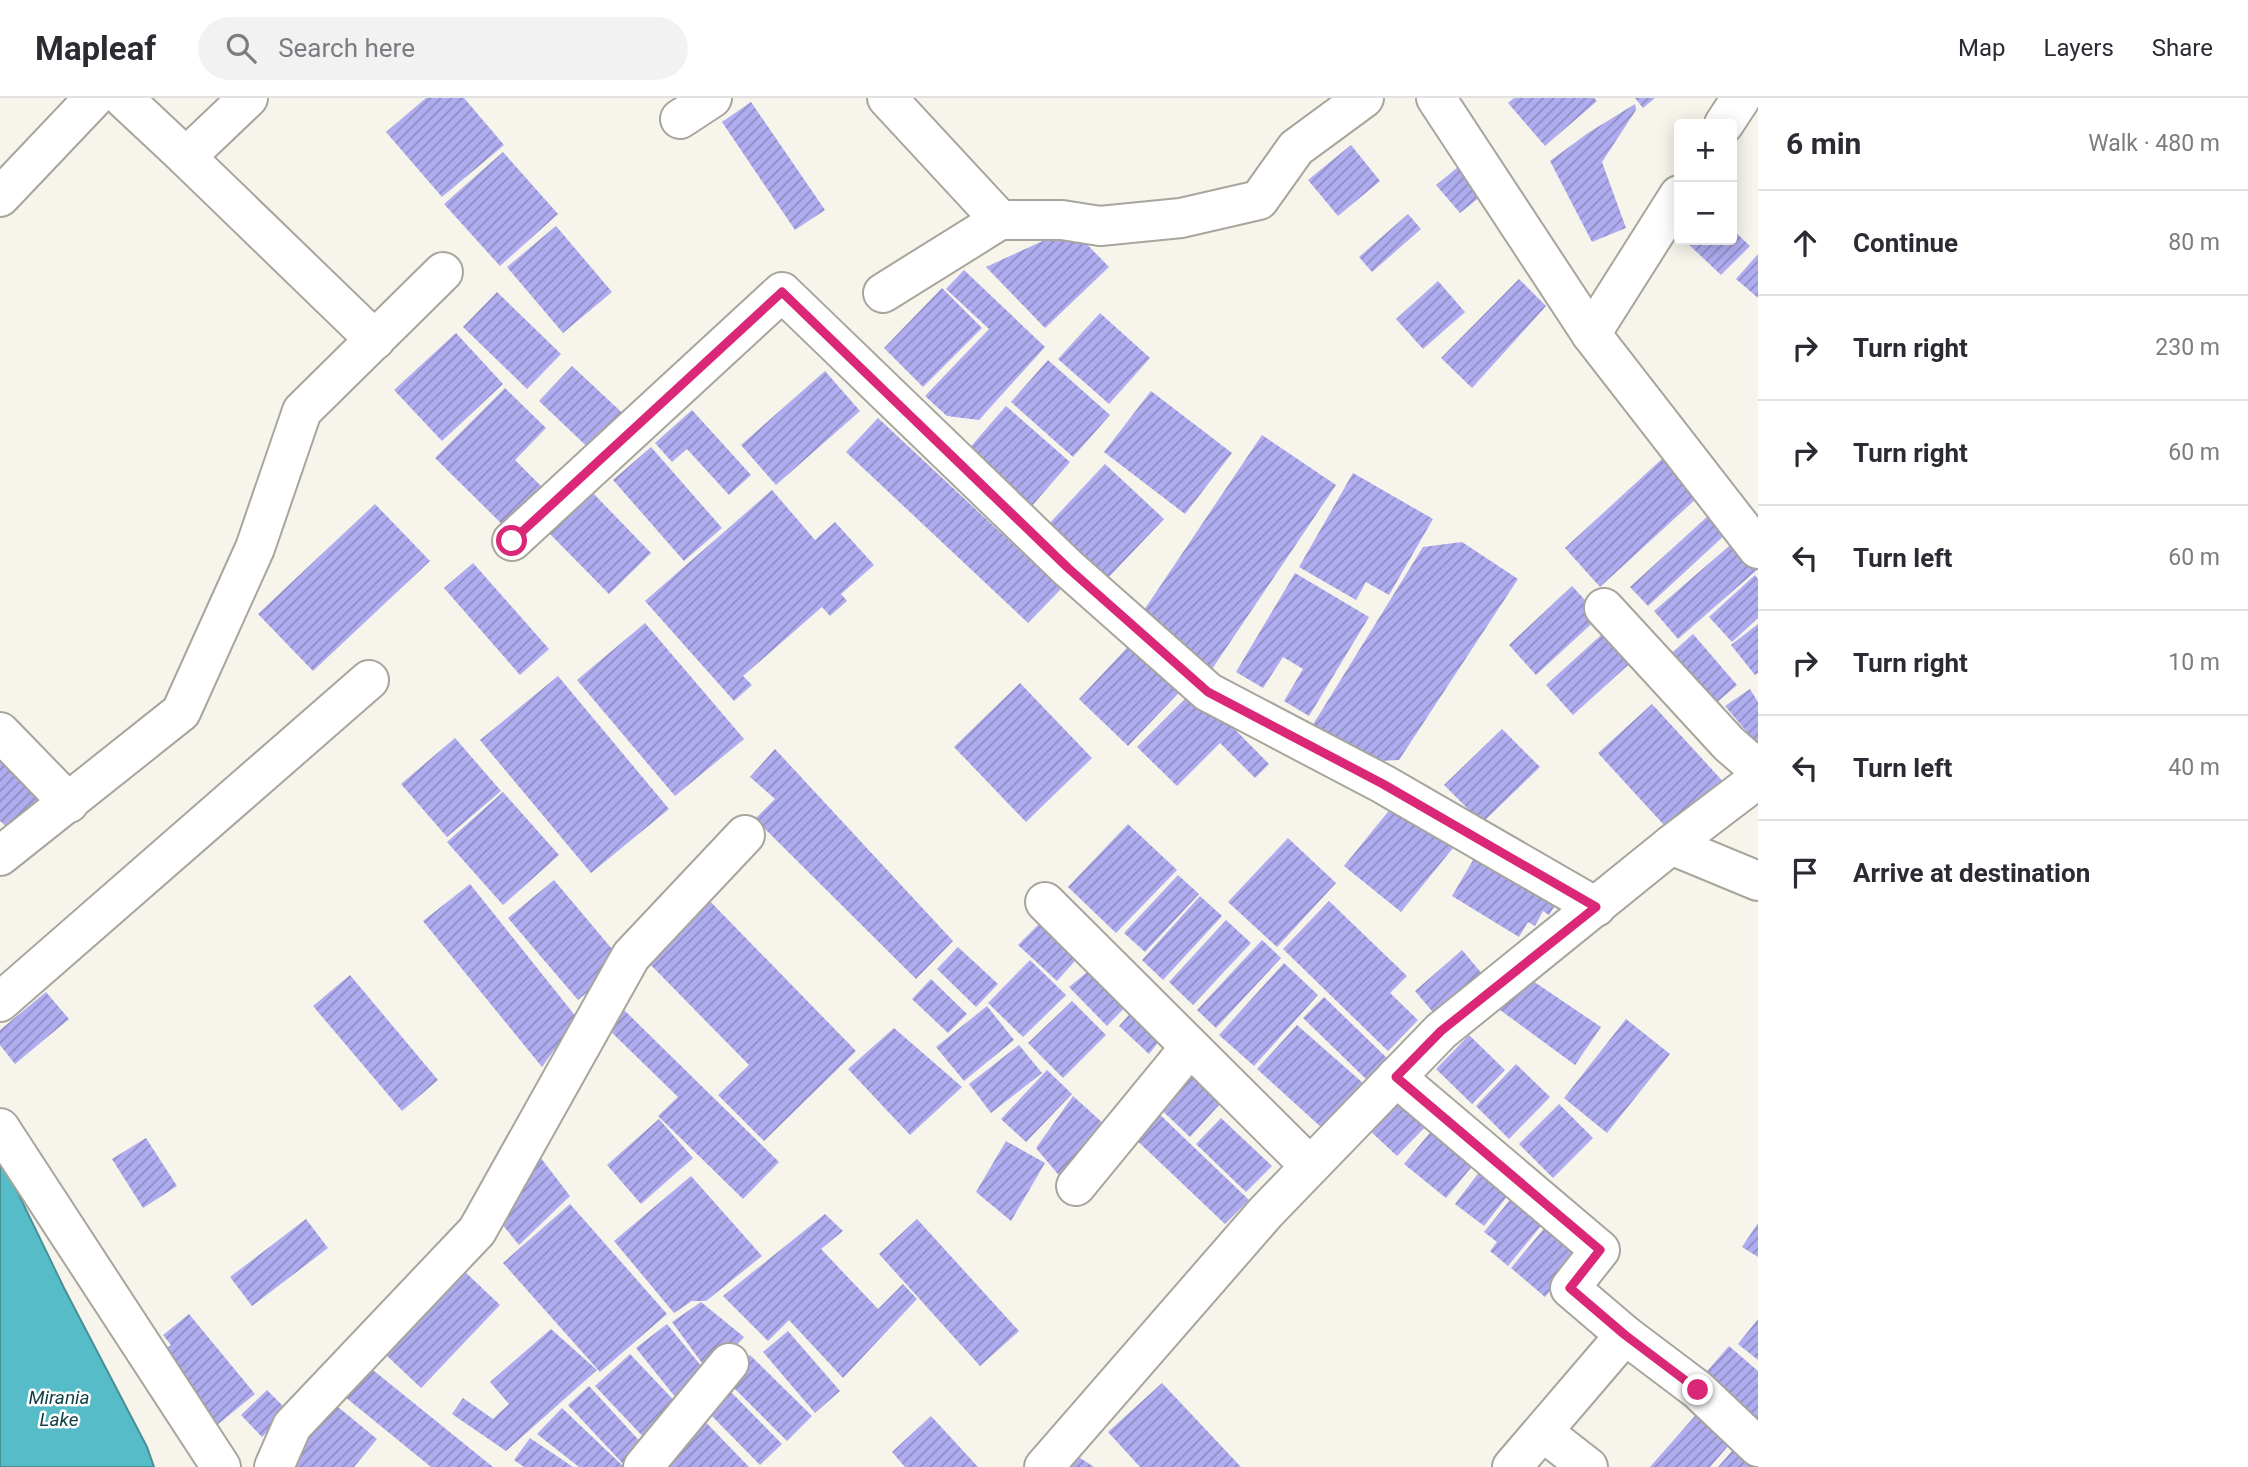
<!DOCTYPE html>
<html lang="en">
<head>
<meta charset="utf-8">
<style>
	:root { --surface:#fff; --page:#f2f2f3; --text:#2b2b33; --muted:#7c7c81; --line:#e1e1e2 }
	body { margin:0; font-family:Roboto,sans-serif; background:var(--page); color:var(--text) }
	.controls { position:absolute; right:21px; top:21px; display:grid; overflow:hidden; border-radius:7px; box-shadow:0 4px 18px #0003 }
	.controls button { width:63px; height:63px; display:grid; place-items:center; padding:0; border:0; border-bottom:2px solid var(--line); background:var(--surface); color:var(--text); font:35px sans-serif }
	.stop { position:absolute; width:21px; height:21px; margin:-16px; border:5px solid #db2777; border-radius:50%; background:#fff }
	.stop.end { background:#db2777; border-color:#fff; box-shadow:0 2px 7px #0008 }
	.list { margin:0; padding:0; list-style:none }
	h2 { display:flex; justify-content:space-between; align-items:center; height:91px; margin:0; padding:0 28px; font-size:30px }
	h2 small { font-size:23px; font-weight:400; color:var(--muted) }
	.list li { display:grid; grid-template-columns:46px 1fr auto; gap:21px; align-items:center; box-sizing:border-box; height:105px; padding:0 28px; border-top:2px solid var(--line) }
	.list b { display:block; font-size:26px; white-space:nowrap }
	.list em { font-size:23px; font-style:normal; color:var(--muted) }
	.icon { flex:none; width:38px; height:38px; fill:none; stroke:currentColor; stroke-width:2; stroke-linecap:round; stroke-linejoin:round }
	.map { position:relative; flex:none; width:1758px; height:1369px; overflow:hidden }
	header { display:flex; align-items:center; gap:42px; box-sizing:border-box; height:98px; padding:0 35px; background:var(--surface); border-bottom:2px solid var(--line) }
	header strong { font-size:33px }
	nav { display:flex; gap:38px; margin-inline-start:auto; font-size:24px }
	.search { width:490px; height:63px; background:var(--page); display:flex; align-items:center; gap:18px; box-sizing:border-box; padding:0 24px; border-radius:38px; color:var(--muted); font-size:26px }
	main { display:flex }
	aside { flex:1; background:var(--surface) }
	.map>svg:first-child { display:block }
</style>
</head>
<body>
<header>
<strong>Mapleaf</strong>
<div class="search"><svg class="icon" aria-label="search" viewBox="0 0 24 24"><circle cx="10" cy="10" r="6"/><path d="M15 15l6 6"/></svg>Search here</div>
<nav><a>Map</a><a>Layers</a><a>Share</a></nav>
</header>
<main>
<div class="map">
<svg width="1758" height="1369" viewBox="0 0 1758 1369">
	<defs>
		<pattern id="building-hatch" width="6" height="6" patternUnits="userSpaceOnUse" patternTransform="scale(1.75)"><rect width="6" height="6" fill="#afacf0"/><path d="M-1 1l2-2M0 6l6-6M5 7l2-2" fill="none" stroke="#8e8cc2"/></pattern>
	</defs>
	<rect width="100%" height="100%" fill="#f7f4eb"/>
	<path fill="#56bdc8" stroke="#488f96" stroke-width="2" d="M0,1058L64,1190L147,1349L154,1369H0Z"/>
	<g fill="url(#building-hatch)">
		<path d="M426,0H464L504,47L442,99L386,34Z"/>
		<path d="M1514,0H1594L1597,3L1545,48L1508,5Z"/>
		<path d="M1635,0H1655L1643,10Z"/>
		<path d="M751,4L825,112L795,132L722,24Z"/>
		<path d="M1635,6L1636,12L1602,64L1626,130L1592,144L1550,63L1588,35Z"/>
		<path d="M1351,47L1380,83L1338,118L1308,82Z"/>
		<path d="M503,54L558,116L500,168L444,106Z"/>
		<path d="M1468,61L1492,89L1460,115L1436,87Z"/>
		<path d="M1408,116L1421,131L1372,174L1359,159Z"/>
		<path d="M556,128L612,194L563,235L507,169Z"/>
		<path d="M1071,130L1109,169L1045,230L986,169Z"/>
		<path d="M1732,131L1750,148L1721,177L1684,142H1732Z"/>
		<path d="M1758,156V200L1736,181Z"/>
		<path d="M964,172L1045,249L979,322L947,318L925,298L989,231L946,191Z"/>
		<path d="M1519,181L1546,208L1472,290L1441,260Z"/>
		<path d="M1438,183L1465,214L1423,251L1396,221Z"/>
		<path d="M942,190L982,230L923,289L884,250Z"/>
		<path d="M497,194L561,256L527,291L463,229Z"/>
		<path d="M1100,215L1150,260L1109,306L1058,261Z"/>
		<path d="M456,235L503,286L442,343L394,292Z"/>
		<path d="M1048,262L1110,317L1073,359L1011,304Z"/>
		<path d="M572,268L631,323L597,358L539,303Z"/>
		<path d="M825,273L860,313L776,387L741,347Z"/>
		<path d="M505,290L546,330L515,362L550,397L512,436L435,360Z"/>
		<path d="M1151,293L1232,355L1185,416L1104,354Z"/>
		<path d="M1006,308L1070,364L1025,416L961,360Z"/>
		<path d="M692,312L751,377L729,397L687,351L672,364L655,345Z"/>
		<path d="M878,320L1061,491L1028,525L846,354Z"/>
		<path d="M1262,337L1336,387L1212,571L1138,521Z"/>
		<path d="M651,349L722,430L684,463L613,382Z"/>
		<path d="M1663,360L1698,399L1600,489L1565,450Z"/>
		<path d="M1105,366L1164,421L1104,484L1046,429Z"/>
		<path d="M1353,375L1433,421L1389,497L1366,484L1356,502L1299,469Z"/>
		<path d="M590,392L651,455L609,496L548,434Z"/>
		<path d="M772,392L815,442L835,424L874,467L841,496L847,503L830,518L822,509L743,578L752,587L734,603L645,503Z"/>
		<path d="M375,406L430,463L313,573L258,516Z"/>
		<path d="M1709,417L1727,435L1648,508L1630,489Z"/>
		<path d="M1736,442L1758,467V471L1678,541L1654,513Z"/>
		<path d="M1462,444L1518,481L1399,662L1360,664L1309,633L1423,449Z"/>
		<path d="M473,465L549,551L520,577L444,490Z"/>
		<path d="M1295,475L1369,519L1309,618L1284,603L1303,571L1283,559L1263,590L1236,574Z"/>
		<path d="M1755,477L1758,481V520L1732,544L1709,519Z"/>
		<path d="M1572,488L1600,518L1536,577L1509,547Z"/>
		<path d="M645,525L744,641L675,698L577,582Z"/>
		<path d="M1758,526V575L1755,577L1731,547Z"/>
		<path d="M1609,530L1636,560L1573,617L1546,587Z"/>
		<path d="M1693,536L1737,587L1708,612L1664,562Z"/>
		<path d="M1139,537L1189,584L1128,648L1079,601Z"/>
		<path d="M558,578L669,711L591,775L480,642Z"/>
		<path d="M1020,585L1092,660L1026,724L954,649Z"/>
		<path d="M1195,591L1269,666L1255,680L1220,645L1177,688L1137,649Z"/>
		<path d="M1750,591L1758,604V647L1725,608Z"/>
		<path d="M1652,606L1728,689L1674,738L1598,655Z"/>
		<path d="M1502,631L1540,669L1482,725L1444,687Z"/>
		<path d="M455,640L501,693L447,739L401,686Z"/>
		<path d="M775,651L953,843L916,881L755,721L775,701L750,679Z"/>
		<path d="M0,653L46,694L9,731L0,723Z"/>
		<path d="M503,694L559,757L503,807L447,744Z"/>
		<path d="M1400,699L1457,745L1401,814L1344,768Z"/>
		<path d="M1128,726L1177,772L1116,835L1068,789Z"/>
		<path d="M1288,740L1336,785L1277,849L1228,804Z"/>
		<path d="M1479,752L1559,801L1549,817L1543,813L1535,828L1528,824L1519,839L1452,798Z"/>
		<path d="M1178,777L1199,796L1145,854L1124,835Z"/>
		<path d="M554,782L623,864L578,902L508,820Z"/>
		<path d="M470,786L577,920L542,969L423,823Z"/>
		<path d="M701,794L856,953L764,1043L718,997L749,967L639,855Z"/>
		<path d="M1200,798L1222,818L1163,882L1142,862Z"/>
		<path d="M1329,803L1407,878L1390,895L1418,922L1388,953L1283,851Z"/>
		<path d="M1048,817L1083,854L1057,883L1018,847Z"/>
		<path d="M1226,822L1251,845L1193,907L1169,884Z"/>
		<path d="M1262,842L1281,860L1216,930L1197,912Z"/>
		<path d="M958,849L998,886L976,909L937,871Z"/>
		<path d="M1462,852L1484,878L1437,919L1415,893Z"/>
		<path d="M1030,862L1066,897L1023,939L988,905Z"/>
		<path d="M1284,865L1318,897L1254,968L1219,937Z"/>
		<path d="M1097,866L1133,901L1107,928L1069,889Z"/>
		<path d="M1518,873L1601,929L1575,967L1496,909Z"/>
		<path d="M350,877L438,982L402,1013L313,908Z"/>
		<path d="M931,881L967,916L948,935L912,901Z"/>
		<path d="M46,894L69,921L15,966L0,947V932Z"/>
		<path d="M1324,899L1388,961L1367,982L1303,920Z"/>
		<path d="M1072,903L1106,937L1063,980L1028,945Z"/>
		<path d="M987,908L1014,942L964,983L936,949Z"/>
		<path d="M1137,908L1164,937L1149,956L1119,928Z"/>
		<path d="M623,911L779,1064L743,1101L658,1018L678,999L605,928Z"/>
		<path d="M1626,921L1670,956L1607,1035L1564,1000Z"/>
		<path d="M1297,927L1363,985L1322,1030L1257,971Z"/>
		<path d="M894,930L962,989L910,1037L848,971Z"/>
		<path d="M1469,937L1505,972L1472,1006L1436,971Z"/>
		<path d="M1019,947L1042,975L991,1015L969,986Z"/>
		<path d="M1192,961L1230,995L1190,1039L1151,1002Z"/>
		<path d="M1516,966L1550,999L1509,1041L1476,1008Z"/>
		<path d="M1047,972L1072,996L1026,1044L1001,1021Z"/>
		<path d="M1404,994L1432,1022L1397,1058L1368,1031Z"/>
		<path d="M1073,998L1104,1026L1062,1081L1036,1050Z"/>
		<path d="M1559,1006L1593,1040L1553,1080L1519,1046Z"/>
		<path d="M1153,1010L1249,1102L1225,1126L1129,1035Z"/>
		<path d="M1221,1020L1272,1068L1246,1094L1196,1046Z"/>
		<path d="M659,1021L693,1060L641,1106L607,1067Z"/>
		<path d="M1437,1026L1479,1060L1446,1100L1404,1066Z"/>
		<path d="M146,1040L177,1088L143,1110L112,1061Z"/>
		<path d="M1006,1043L1045,1065L1011,1123L976,1094Z"/>
		<path d="M530,1046L570,1098L519,1147L493,1115Z"/>
		<path d="M1486,1065L1515,1088L1484,1128L1455,1106Z"/>
		<path d="M691,1078L762,1158L706,1203H692L674,1215L614,1143Z"/>
		<path d="M1518,1092L1549,1118L1508,1168L1490,1153L1497,1144L1484,1134Z"/>
		<path d="M570,1106L667,1216L600,1274L503,1165Z"/>
		<path d="M825,1116L843,1133L821,1151L878,1211L903,1186L917,1201L843,1280L789,1222L768,1243L723,1198Z"/>
		<path d="M306,1121L328,1150L252,1208L230,1179Z"/>
		<path d="M917,1121L1019,1233L980,1268L879,1156Z"/>
		<path d="M1551,1122L1585,1150L1545,1199L1511,1170Z"/>
		<path d="M1758,1125V1159L1742,1149Z"/>
		<path d="M463,1172L500,1207L421,1290L384,1255Z"/>
		<path d="M701,1204L744,1239L710,1276L672,1224Z"/>
		<path d="M189,1216L255,1296L217,1327L160,1256L171,1247L163,1237Z"/>
		<path d="M1758,1221V1262L1738,1246Z"/>
		<path d="M667,1226L711,1280L680,1305L636,1250Z"/>
		<path d="M551,1231L597,1272L506,1353L452,1316L463,1300L493,1321L509,1306L490,1284Z"/>
		<path d="M788,1233L840,1293L815,1315L763,1254Z"/>
		<path d="M1729,1248L1758,1273V1338L1696,1286Z"/>
		<path d="M630,1256L684,1313L649,1345L595,1288Z"/>
		<path d="M750,1257L812,1318L787,1343L725,1281Z"/>
		<path d="M363,1264L493,1369H431L339,1294Z"/>
		<path d="M1162,1285L1241,1369H1140L1108,1334Z"/>
		<path d="M589,1288L646,1350L626,1369L568,1307Z"/>
		<path d="M728,1291L782,1346L760,1367L706,1312Z"/>
		<path d="M267,1292L288,1313L262,1339L241,1317Z"/>
		<path d="M332,1304L377,1341L354,1369H292L284,1362Z"/>
		<path d="M562,1310L624,1369H579L537,1336Z"/>
		<path d="M1701,1311L1735,1340L1710,1369H1650Z"/>
		<path d="M695,1313L749,1369H667Z"/>
		<path d="M931,1318L978,1369H905L892,1354Z"/>
		<path d="M530,1340L573,1369H524L514,1362Z"/>
		<path d="M1738,1346L1758,1362V1369H1718Z"/>
		<path d="M1074,1356L1094,1369H1066Z"/>
	</g>
	<g fill="none" stroke-linecap="round" stroke-linejoin="round">
		<defs>
			<g id="minor">
				<path d="M123,0L186,59"/>
				<path d="M248,0L186,59L375,242"/>
				<path d="M887,0L1000,122"/>
				<path d="M1436,0L1591,236L1758,451"/>
				<path d="M680,21L712,0"/>
				<path d="M1724,26L1741,0"/>
				<path d="M0,99L94,0"/>
				<path d="M883,195L1000,122H1062L1100,128L1181,120L1259,102L1296,50L1364,0"/>
				<path d="M1591,236L1679,97"/>
				<path d="M512,443L782,194L1068,470L1208,594L1383,686L1596,809"/>
				<path d="M1604,510L1729,646L1758,671"/>
				<path d="M0,634L69,705"/>
				<path d="M1671,747L1758,783"/>
				<path d="M0,758L181,614L255,450L302,313L443,174"/>
				<path d="M1045,804L1310,1068"/>
				<path d="M0,904L369,582"/>
				<path d="M1396,979L1600,1152L1570,1190L1625,1237L1698,1292L1758,1349"/>
				<path d="M0,1030L221,1369"/>
				<path d="M1076,1088L1190,949"/>
				<path d="M1543,1334L1588,1369"/>
				<path d="M274,1369L292,1328L477,1133L631,858L745,737"/>
				<path d="M643,1369L729,1265"/>
				<path d="M1044,1369L1266,1114L1441,933L1671,747L1758,681"/>
				<path d="M1512,1369L1625,1237"/>
			</g>
		</defs>
		<use href="#minor" stroke="#a7a59c" stroke-width="42"/>
		<use href="#minor" stroke="#fff" stroke-width="38"/>
	</g>
	<g fill="none" stroke-linecap="round" stroke-linejoin="round">
		<path stroke="#db2777" stroke-width="9" d="M512,443L782,194L1068,470L1208,594L1383,686L1596,809L1441,933L1396,979L1600,1152L1570,1190L1625,1237L1698,1292"/>
	</g>
	<g text-anchor="middle" stroke-width="5" stroke-linejoin="round" paint-order="stroke">
		<g font-size="19" font-style="italic" fill="#0e3f43" stroke="#fff">
			<text x="59" y="1306">Mirania<tspan x="59" dy="22">Lake</tspan></text>
		</g>
	</g>
</svg>
<div class="controls">
<button>+</button>
<button>−</button>
</div>
<div class="stop" style="left:512px;top:443px"></div>
<div class="stop end" style="left:1698px;top:1292px"></div>
</div>
<aside>
<h2>6 min<small>Walk · 480 m</small></h2>
<ul class="list">
<li><svg class="icon" aria-label="ahead" viewBox="0 0 24 24"><path d="M12 20V5M6 11l6-6 6 6"/></svg><div><b>Continue</b></div><em>80 m</em></li>
<li><svg class="icon" aria-label="right" viewBox="0 0 24 24"><path d="M7 20v-9h11M14 6l5 5-5 5"/></svg><div><b>Turn right</b></div><em>230 m</em></li>
<li><svg class="icon" aria-label="right" viewBox="0 0 24 24"><path d="M7 20v-9h11M14 6l5 5-5 5"/></svg><div><b>Turn right</b></div><em>60 m</em></li>
<li><svg class="icon" aria-label="left" viewBox="0 0 24 24"><path d="M17 20v-9H6M10 6l-5 5 5 5"/></svg><div><b>Turn left</b></div><em>60 m</em></li>
<li><svg class="icon" aria-label="right" viewBox="0 0 24 24"><path d="M7 20v-9h11M14 6l5 5-5 5"/></svg><div><b>Turn right</b></div><em>10 m</em></li>
<li><svg class="icon" aria-label="left" viewBox="0 0 24 24"><path d="M17 20v-9H6M10 6l-5 5 5 5"/></svg><div><b>Turn left</b></div><em>40 m</em></li>
<li><svg class="icon" aria-label="arrive" viewBox="0 0 24 24"><path d="M6 21V4h12l-3 4 3 4H6"/></svg><div><b>Arrive at destination</b></div></li>
</ul>
</aside>
</main>
</body>
</html>
